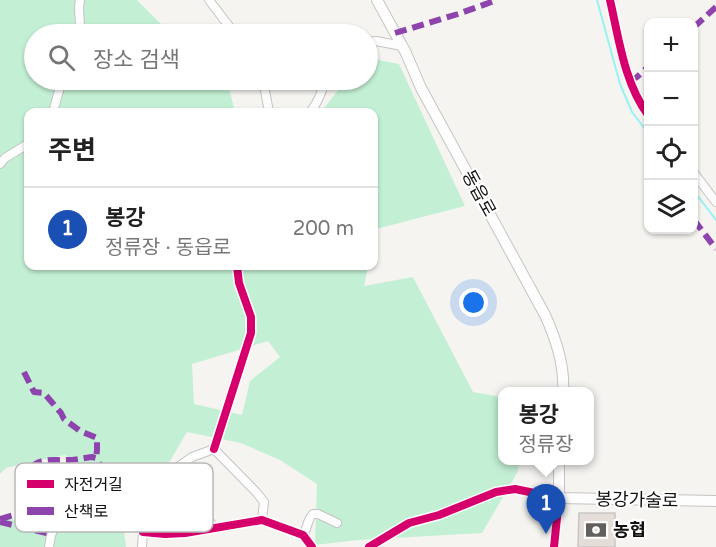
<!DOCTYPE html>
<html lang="ko">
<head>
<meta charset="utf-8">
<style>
	:root { --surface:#fff; --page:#f6f6f6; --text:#222; --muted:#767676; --line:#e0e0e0; --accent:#62605e }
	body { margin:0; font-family:"Varela Round","Noto Sans KR",sans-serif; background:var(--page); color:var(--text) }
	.controls { position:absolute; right:18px; top:18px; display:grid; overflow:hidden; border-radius:12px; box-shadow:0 2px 4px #0004 }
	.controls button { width:54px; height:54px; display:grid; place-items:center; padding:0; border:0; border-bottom:2px solid var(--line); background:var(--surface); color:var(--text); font:30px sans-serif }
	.you { position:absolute; left:474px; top:303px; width:21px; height:21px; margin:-15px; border:4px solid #fff; border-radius:50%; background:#1a73e8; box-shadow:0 0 0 9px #1a73e833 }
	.badge { display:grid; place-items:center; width:39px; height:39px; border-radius:50%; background:var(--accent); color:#fff; font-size:20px; font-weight:700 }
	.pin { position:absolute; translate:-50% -50px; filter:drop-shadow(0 2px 3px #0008) }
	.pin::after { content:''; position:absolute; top:32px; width:21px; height:18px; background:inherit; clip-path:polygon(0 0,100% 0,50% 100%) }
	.popup { position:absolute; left:498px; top:387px; width:96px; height:78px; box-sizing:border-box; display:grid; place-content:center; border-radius:12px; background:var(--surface); filter:drop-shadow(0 2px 4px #0005); font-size:20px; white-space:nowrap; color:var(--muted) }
	.popup b { font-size:22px; color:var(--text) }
	.popup::after { content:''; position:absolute; left:50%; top:100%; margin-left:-12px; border:12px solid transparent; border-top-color:var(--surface) }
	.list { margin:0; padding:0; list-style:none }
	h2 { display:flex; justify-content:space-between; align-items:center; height:78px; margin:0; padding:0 24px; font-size:26px }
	h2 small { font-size:20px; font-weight:400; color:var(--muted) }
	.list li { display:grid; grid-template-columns:39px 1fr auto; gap:18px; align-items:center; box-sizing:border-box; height:84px; padding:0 24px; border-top:2px solid var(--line) }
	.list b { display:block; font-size:22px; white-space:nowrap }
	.list p { margin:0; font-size:20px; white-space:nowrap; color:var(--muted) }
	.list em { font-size:20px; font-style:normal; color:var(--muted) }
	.icon { flex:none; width:33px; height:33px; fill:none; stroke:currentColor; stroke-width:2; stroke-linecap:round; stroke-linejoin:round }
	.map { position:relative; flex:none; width:716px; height:547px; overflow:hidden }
	.search { position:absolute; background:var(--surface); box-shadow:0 2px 4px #0004; left:24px; top:24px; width:354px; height:66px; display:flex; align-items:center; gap:15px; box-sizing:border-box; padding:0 21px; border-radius:33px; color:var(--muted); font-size:22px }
	.panel { position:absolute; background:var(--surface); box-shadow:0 2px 4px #0004; left:24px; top:108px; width:354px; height:162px; border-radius:12px }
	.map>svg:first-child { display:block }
</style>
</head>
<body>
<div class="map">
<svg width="716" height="547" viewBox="0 0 716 547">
	<rect width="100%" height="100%" fill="#f6f4f1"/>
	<g fill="#c3f0d4" fill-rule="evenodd">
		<path d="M0,0H137L163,26L177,34H34V80H227L235,112H28V266H368L364,286L413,277L473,392L502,397V460L520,461L517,473L482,533L358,540L315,545L317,484L280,460L241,443L187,432L170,461L117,490L65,455L6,468L0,474ZM268,341L280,357L250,381L242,415L194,404L192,364Z"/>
		<path d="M368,58L399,64L465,206L376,229L374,239V112H321L346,80H368Z"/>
		<path d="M0,518L124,531L126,547H0Z"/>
	</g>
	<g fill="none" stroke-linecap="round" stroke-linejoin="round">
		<g stroke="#99f2f2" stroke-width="2">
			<path d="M597,0L620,84L632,112L648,133"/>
			<path d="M694,191L716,220"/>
		</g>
	</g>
	<path fill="#e4ddd8" stroke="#c8c6c4" stroke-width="1.5" d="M579,513H615V547H578Z"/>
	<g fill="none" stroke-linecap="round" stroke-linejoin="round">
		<defs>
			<g id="minor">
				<path d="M209,0L235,34"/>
				<path d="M610,0C619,39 624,82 648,115"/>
				<path d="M79,34C82,23 77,11 80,0"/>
				<path d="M368,42L376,41L402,46"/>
				<path d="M263,80L269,112"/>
				<path d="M53,112L62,80"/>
				<path d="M310,112C318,103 322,92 325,80"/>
				<path d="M0,164L5,158L28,144"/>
				<path d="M694,173L716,202"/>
				<path d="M214,449L251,333V317L239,283L237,266"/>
				<path d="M214,449L257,493L264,502L262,520"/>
				<path d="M107,476L120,485L123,493V505"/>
				<path d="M178,485L201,514L211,523L213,528"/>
				<path d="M119,511L123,505L192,457L214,449"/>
				<path d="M143,532L165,534L185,533L262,520L303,535L312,547"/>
				<path d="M303,535C308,528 307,519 313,514H318L337,523"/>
				<path d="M49,547C50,543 50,537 52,533C56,524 68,504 78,501C88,498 96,502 105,506C125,513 130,515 143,532L142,547"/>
				<path d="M369,547L409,523L439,515L496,492L515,489L559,498L554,547"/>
			</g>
			<g id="major">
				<path d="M377,0L406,53L421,88L545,315C556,339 565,365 563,392"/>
				<path d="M559,460V498L716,501"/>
			</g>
		</defs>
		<use href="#minor" stroke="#c6c4c2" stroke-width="10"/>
		<use href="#major" stroke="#c6c4c2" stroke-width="12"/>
		<use href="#minor" stroke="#fefdfd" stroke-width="8"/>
		<use href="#major" stroke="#fefdfd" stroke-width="10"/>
		<g stroke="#8e44ad" stroke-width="6" stroke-dasharray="12 6" stroke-linecap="butt">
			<path d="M694,27L716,7"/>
			<path d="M395,33L458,14L497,0"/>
			<path d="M630,81L637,77L648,67"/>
			<path d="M694,220L716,249"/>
			<path d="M24,372L34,392L44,393L61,413L64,419L80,431L97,438V450L96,458"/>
			<path d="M0,519L21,513L28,508C29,497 26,484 29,473C34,456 54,461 67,460C76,460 83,458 92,457L96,458L107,476"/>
			<path d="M0,522L51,534"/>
		</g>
		<defs>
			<g id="cycleway">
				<path d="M610,0C619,39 624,82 648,115"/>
				<path d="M214,449L251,333V317L239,283L237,266"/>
				<path d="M143,532L165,534L185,533L262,520L303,535L312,547"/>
				<path d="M369,547L409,523L439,515L496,492L515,489L559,498L554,547"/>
			</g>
		</defs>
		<use href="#cycleway" stroke="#fff" stroke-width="11"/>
		<use href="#cycleway" stroke="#d6006c" stroke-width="8"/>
	</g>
	<defs>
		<symbol id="bank-bare" viewBox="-9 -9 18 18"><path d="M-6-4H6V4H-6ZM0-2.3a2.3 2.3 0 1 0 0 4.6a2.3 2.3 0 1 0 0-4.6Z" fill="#62605e" stroke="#fff" stroke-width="2.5" paint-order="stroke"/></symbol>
	</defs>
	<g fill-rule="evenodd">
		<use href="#bank-bare" x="581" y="515" width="30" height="30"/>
	</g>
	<g text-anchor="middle" stroke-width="4.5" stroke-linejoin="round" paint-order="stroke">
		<g font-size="18" fill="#13110f" stroke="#fff">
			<text transform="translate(479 193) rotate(61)" y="6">동읍로</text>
			<text transform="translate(637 500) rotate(1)" y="6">봉강가술로</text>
		</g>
		<g font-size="18" font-weight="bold" fill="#13110f" stroke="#fff" text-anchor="start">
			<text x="613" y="536">농협</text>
		</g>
	</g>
	<rect x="15" y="463" width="198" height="69" rx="9" fill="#fff" stroke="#b8b8b7" stroke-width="1.5"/>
	<rect x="27" y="480" width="27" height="8" fill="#d6006c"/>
	<rect x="27" y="507" width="27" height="8" fill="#8e44ad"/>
	<g font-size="16" fill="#13110f">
		<text x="64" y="490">자전거길</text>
		<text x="64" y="517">산책로</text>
	</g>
</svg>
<div class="controls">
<button>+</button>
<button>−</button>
<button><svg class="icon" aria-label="locate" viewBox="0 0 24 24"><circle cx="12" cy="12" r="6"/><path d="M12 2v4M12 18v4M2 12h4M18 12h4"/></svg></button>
<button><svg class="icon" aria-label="layers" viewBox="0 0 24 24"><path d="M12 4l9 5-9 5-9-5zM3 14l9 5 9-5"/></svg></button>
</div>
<div class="you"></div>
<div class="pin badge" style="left:546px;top:534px;background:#1a4fb4">1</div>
<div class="popup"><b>봉강</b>정류장</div>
<div class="search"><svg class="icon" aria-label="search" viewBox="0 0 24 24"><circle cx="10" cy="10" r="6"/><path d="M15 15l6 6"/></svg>장소 검색</div>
<section class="panel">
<h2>주변<small></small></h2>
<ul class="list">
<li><span class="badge" style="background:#1a4fb4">1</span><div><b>봉강</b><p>정류장 · 동읍로</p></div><em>200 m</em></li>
</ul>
</section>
</div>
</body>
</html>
